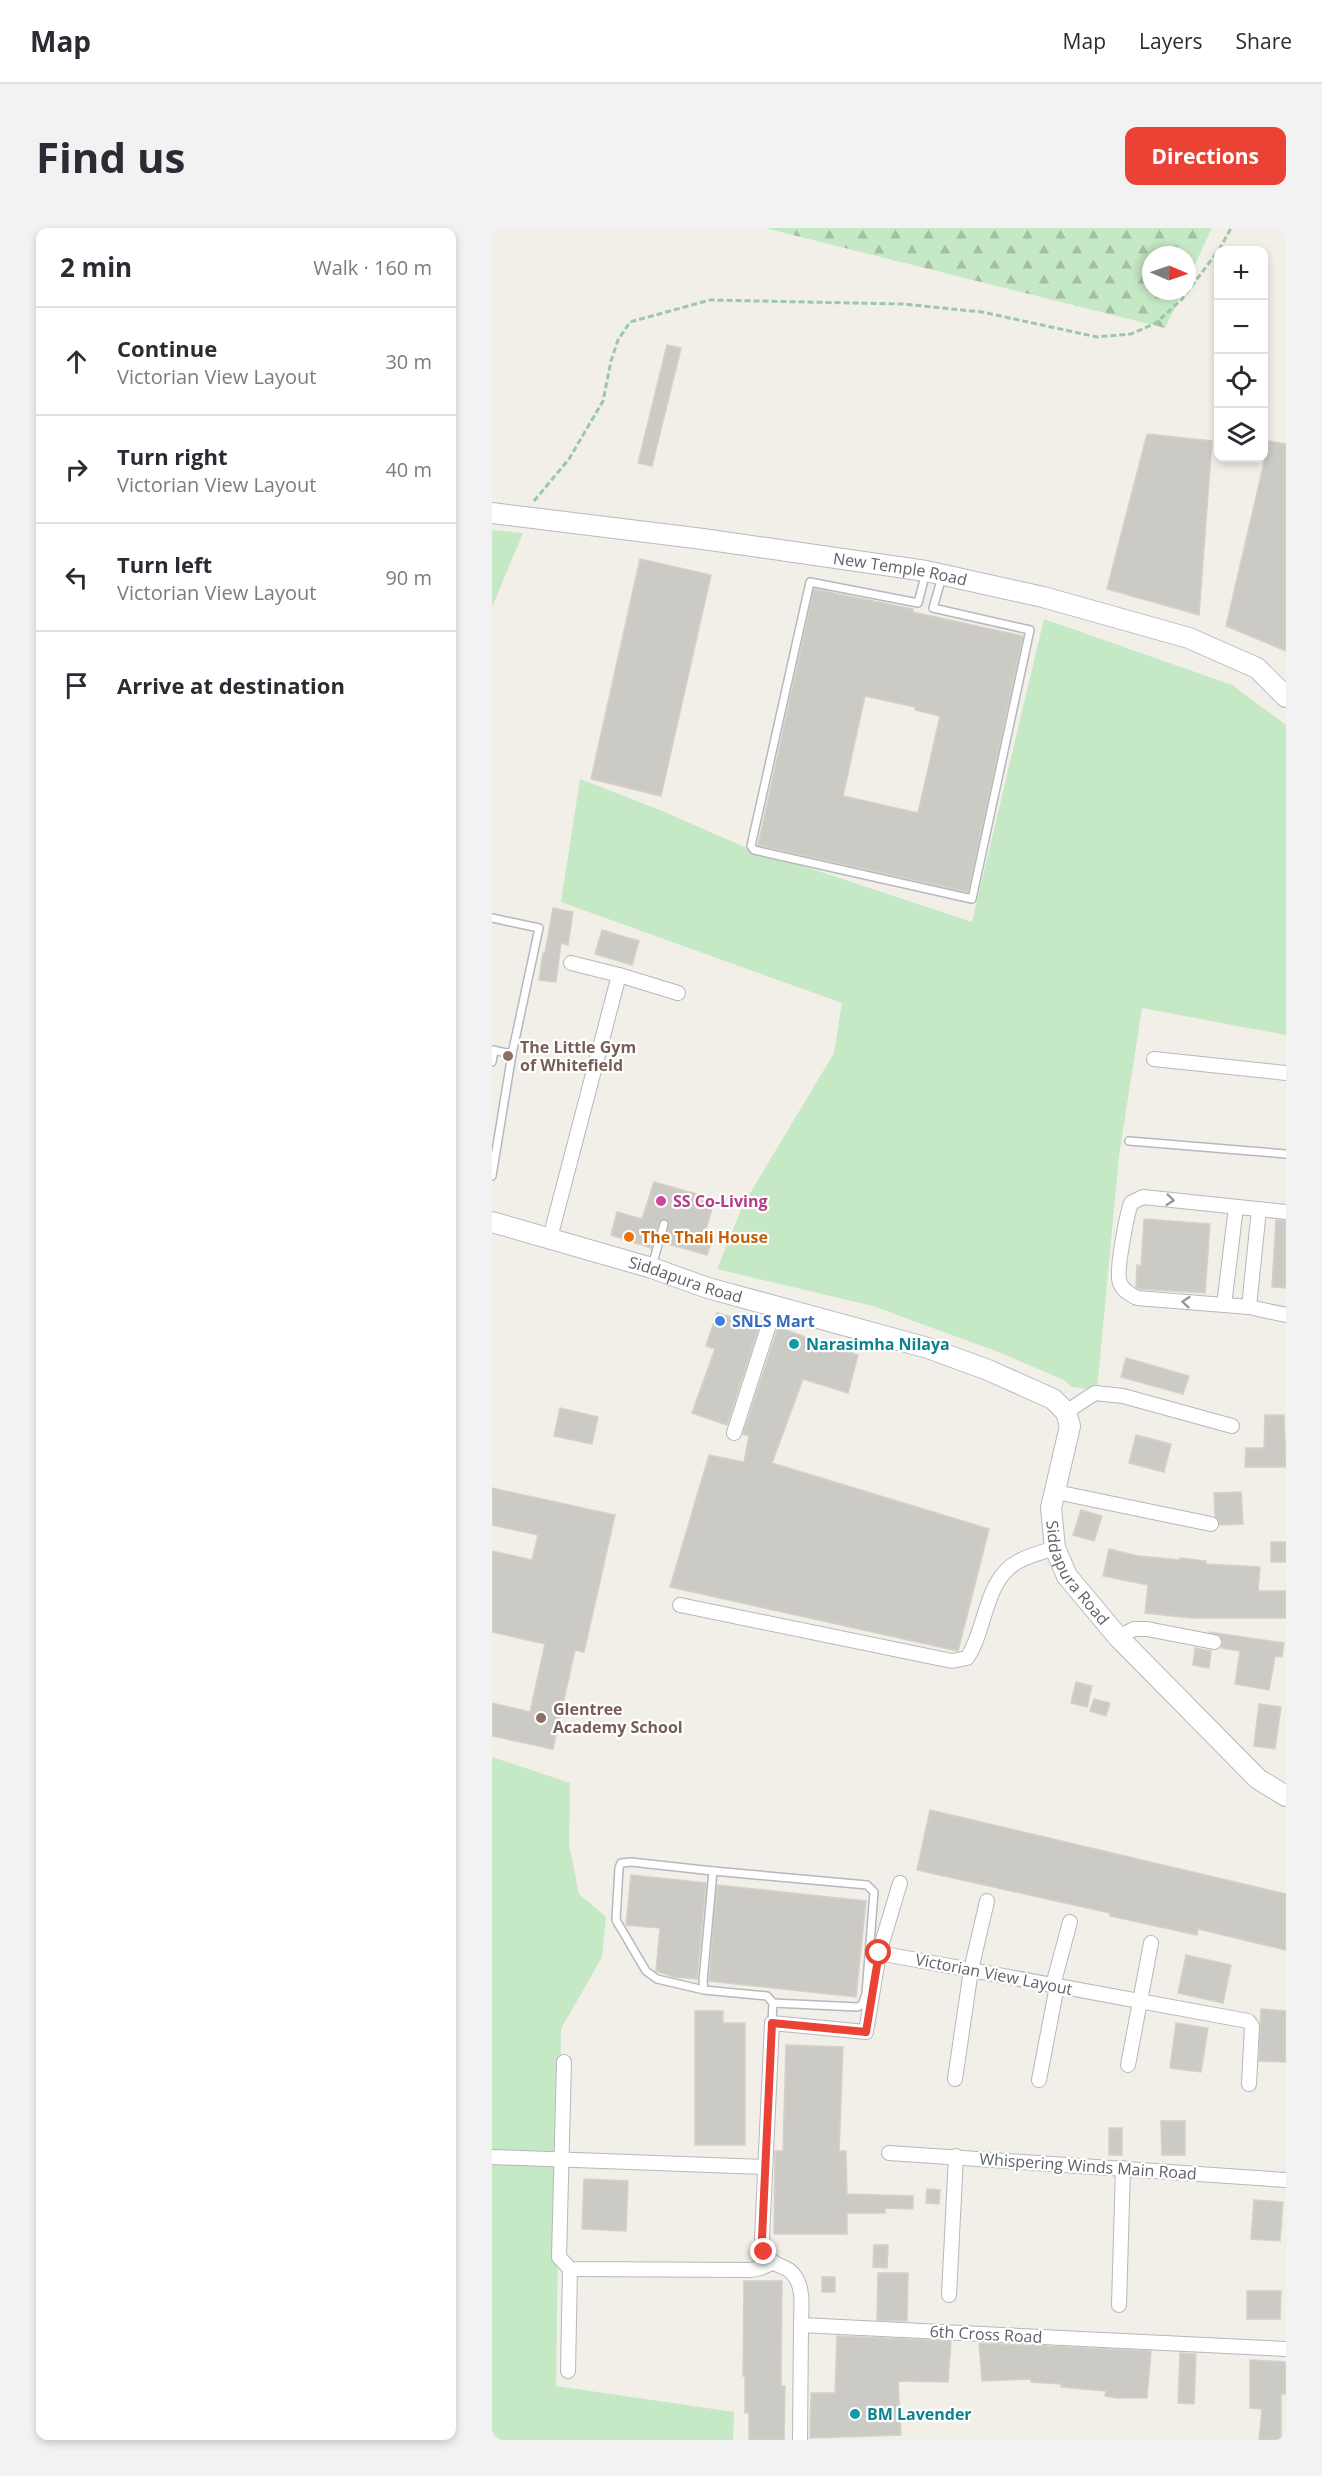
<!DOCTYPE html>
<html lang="en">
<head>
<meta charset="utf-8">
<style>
	:root { --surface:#fff; --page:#f2f2f3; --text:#2b2b33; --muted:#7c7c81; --line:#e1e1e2; --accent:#ea4335 }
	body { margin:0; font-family:"Open Sans",sans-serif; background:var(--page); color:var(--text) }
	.controls { position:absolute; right:18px; top:18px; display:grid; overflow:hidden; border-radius:12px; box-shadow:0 3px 9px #0003 }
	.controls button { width:54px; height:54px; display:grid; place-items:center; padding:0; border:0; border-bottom:2px solid var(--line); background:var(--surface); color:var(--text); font:30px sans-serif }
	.compass { position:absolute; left:650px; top:18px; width:54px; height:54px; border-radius:50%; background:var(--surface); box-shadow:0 3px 9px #0003; rotate:92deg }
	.stop { position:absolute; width:18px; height:18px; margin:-14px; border:4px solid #ea4335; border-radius:50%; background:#fff }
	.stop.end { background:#ea4335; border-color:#fff; box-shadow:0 2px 6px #0008 }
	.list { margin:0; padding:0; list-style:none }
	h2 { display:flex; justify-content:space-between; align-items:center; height:78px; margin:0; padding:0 24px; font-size:26px }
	h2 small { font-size:20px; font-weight:400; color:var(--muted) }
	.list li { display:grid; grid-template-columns:39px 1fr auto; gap:18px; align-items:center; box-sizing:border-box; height:108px; padding:0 24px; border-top:2px solid var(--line) }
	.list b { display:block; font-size:22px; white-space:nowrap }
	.list p { margin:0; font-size:20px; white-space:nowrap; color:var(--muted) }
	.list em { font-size:20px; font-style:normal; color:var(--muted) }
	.icon { flex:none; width:33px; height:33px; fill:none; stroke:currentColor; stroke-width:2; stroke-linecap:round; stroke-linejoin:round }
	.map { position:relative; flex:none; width:794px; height:2212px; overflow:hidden; border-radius:12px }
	header { display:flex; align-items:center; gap:36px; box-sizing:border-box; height:84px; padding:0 30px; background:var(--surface); border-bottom:2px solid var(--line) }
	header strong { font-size:28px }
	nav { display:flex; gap:33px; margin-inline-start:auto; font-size:21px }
	.intro { display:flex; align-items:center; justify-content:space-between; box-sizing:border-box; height:144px; padding:0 36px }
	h1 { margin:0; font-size:42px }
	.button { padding:15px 27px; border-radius:12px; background:var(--accent); color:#fff; font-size:21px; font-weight:700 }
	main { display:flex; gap:36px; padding:0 36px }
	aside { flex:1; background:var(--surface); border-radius:12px; box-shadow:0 3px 9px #0003 }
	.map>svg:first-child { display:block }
</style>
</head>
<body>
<header>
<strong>Map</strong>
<nav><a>Map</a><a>Layers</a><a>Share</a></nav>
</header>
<div class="intro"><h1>Find us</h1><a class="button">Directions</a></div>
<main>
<aside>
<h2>2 min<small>Walk · 160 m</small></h2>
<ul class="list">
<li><svg class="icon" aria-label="ahead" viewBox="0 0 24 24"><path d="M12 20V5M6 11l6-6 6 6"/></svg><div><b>Continue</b><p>Victorian View Layout</p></div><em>30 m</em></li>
<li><svg class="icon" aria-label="right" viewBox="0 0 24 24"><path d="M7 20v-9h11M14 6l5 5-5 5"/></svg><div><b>Turn right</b><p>Victorian View Layout</p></div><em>40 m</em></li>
<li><svg class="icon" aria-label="left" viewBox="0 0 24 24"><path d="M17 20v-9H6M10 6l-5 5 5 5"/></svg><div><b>Turn left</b><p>Victorian View Layout</p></div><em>90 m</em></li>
<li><svg class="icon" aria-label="arrive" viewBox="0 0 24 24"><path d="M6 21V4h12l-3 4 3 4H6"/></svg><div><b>Arrive at destination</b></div></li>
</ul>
</aside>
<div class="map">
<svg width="794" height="2212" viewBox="0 0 794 2212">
	<defs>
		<pattern id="forest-firs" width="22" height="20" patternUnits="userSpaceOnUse" patternTransform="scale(1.5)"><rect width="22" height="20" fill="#c5e8c5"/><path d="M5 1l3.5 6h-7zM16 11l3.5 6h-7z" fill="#a3c0a4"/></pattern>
	</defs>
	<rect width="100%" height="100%" fill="#f1efe8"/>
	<g fill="#c5e8c5">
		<path d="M0,302L31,305L0,379Z"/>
		<path d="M552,391L740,457L794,497V807L650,780L627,928L605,1162L580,1159L572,1152L509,1125L381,1078L225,1041L251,977L342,825L350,775L69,674L88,551L168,582L250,618L480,694Z"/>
		<path d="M0,1529L78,1555L77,1616L87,1666L114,1689L110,1729L69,1801L64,2158L242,2184L241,2212H0Z"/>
	</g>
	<path fill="url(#forest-firs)" d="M273,0H720L695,53V27H659V63H690L673,100Z"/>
	<g fill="#cccac5" stroke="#d6d1c6" stroke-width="1.5" fill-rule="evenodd">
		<path d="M175,117L189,120L160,238L146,235Z"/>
		<path d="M655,206L720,213L707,387L615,361Z"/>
		<path d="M777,213L794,216V423L734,398Z"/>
		<path d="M148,331L219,347L169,568L99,551Z"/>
		<path d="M322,361L421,381V384L531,408L476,664L266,617ZM373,468L423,479V482L448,488L426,585L351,568Z"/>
		<path d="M61,680L81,684L76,717L69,715L64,754L47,752L51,725H53Z"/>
		<path d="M110,702L147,713L140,737L103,726Z"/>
		<path d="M162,954L223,971L212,1008L220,1011L215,1027L172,1015L177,997L173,991L167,994L159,1020L119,1007L125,984L150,991Z"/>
		<path d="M652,991L718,996L713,1065L648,1061L644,1059L645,1037L649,1038Z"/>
		<path d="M784,992L794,993V1060L780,1059Z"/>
		<path d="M225,1085L268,1096L235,1197L200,1185L223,1121L214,1118Z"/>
		<path d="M288,1100L366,1127L356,1165L311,1151L280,1235L497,1301L466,1423L178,1359L217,1227L252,1234L257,1208L251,1206L285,1102Z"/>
		<path d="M634,1130L697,1148L691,1166L629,1149Z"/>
		<path d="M68,1180L106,1189L100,1216L62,1208Z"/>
		<path d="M773,1187H792L794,1239H753L754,1220H772Z"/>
		<path d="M644,1207L679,1216L672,1244L637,1235Z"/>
		<path d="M0,1260L123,1287L92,1424L83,1422L61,1521L0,1508V1475L38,1484L53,1416L0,1404V1323L40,1332L46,1307L0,1297Z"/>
		<path d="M749,1264L751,1296L728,1297L723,1288L722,1265Z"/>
		<path d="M589,1282L610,1288L602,1313L581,1307Z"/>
		<rect x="779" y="1314" width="15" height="20"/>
		<path d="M617,1321L646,1328L688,1332V1330L714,1333V1336L768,1339L766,1363H794V1390H699L653,1385L656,1357L611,1348Z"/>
		<path d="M717,1404L792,1415L790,1429L783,1428L777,1462L743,1456L748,1423L729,1420L731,1415L728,1408Z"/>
		<path d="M703,1420L719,1423L717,1440L701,1437Z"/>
		<path d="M584,1454L600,1458L595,1479L579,1475Z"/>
		<path d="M602,1471L618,1475L614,1488L598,1483Z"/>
		<path d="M767,1476L789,1479L783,1521L762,1518Z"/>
		<path d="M438,1582L794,1666V1722L706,1701L705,1707L618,1688V1685L425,1642Z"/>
		<path d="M139,1647L214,1655L205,1751L182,1749L164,1743L168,1700L134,1697Z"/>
		<path d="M225,1657L374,1673L364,1769L217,1753Z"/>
		<path d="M694,1727L739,1737L731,1775L686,1765Z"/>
		<path d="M769,1781L794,1783V1834L767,1833Z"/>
		<path d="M203,1783H231V1795H253V1917H203Z"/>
		<path d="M684,1795L716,1800L709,1844L678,1840Z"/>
		<path d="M294,1817L351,1819L347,1923H354L355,1966L421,1968V1981L393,1980V1985H355V2006H282L283,1923H291Z"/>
		<path d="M669,1893H693V1927H670Z"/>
		<rect x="617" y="1900" width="13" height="27"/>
		<path d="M92,1951L136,1953L134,2003L90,2001Z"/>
		<path d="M435,1961L448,1962L447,1976L434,1975Z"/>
		<path d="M762,1972L791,1974L788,2013L759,2011Z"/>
		<path d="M382,2017H396L395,2040L381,2039Z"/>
		<path d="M386,2045H416L415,2093L385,2092Z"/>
		<rect x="330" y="2049" width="13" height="15"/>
		<path d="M252,2053H290L289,2158H293L292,2212H257V2185H253V2148H251Z"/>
		<path d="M755,2063H789L788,2091H755Z"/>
		<path d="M345,2108L459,2113L456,2154L406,2153L409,2207L318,2210L319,2165H343Z"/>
		<path d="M487,2115L659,2123L655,2170H625L613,2168L614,2163L569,2159V2156L539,2154V2151L490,2153Z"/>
		<path d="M688,2125L704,2126L702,2176L686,2175Z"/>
		<path d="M758,2132L794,2134V2166H789V2212H767L770,2181L758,2180Z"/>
	</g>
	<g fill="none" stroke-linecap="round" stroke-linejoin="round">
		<defs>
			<g id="lane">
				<path d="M434,344L426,375L318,354L259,618L262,622L480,671L538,402L441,380L450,349"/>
				<path d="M0,690L47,700L20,826"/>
				<path d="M0,822L20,826L0,948"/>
				<path d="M0,834L2,822"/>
				<path d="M637,913L794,926"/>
				<path d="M160,1038L172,996"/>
				<path d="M221,1643L375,1657L382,1664L374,1766L370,1777L365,1779L281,1775"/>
				<path d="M212,1762L165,1751L154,1743L124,1692L127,1640L129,1635L139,1634L221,1643L211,1753L212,1762L275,1768L281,1775L280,1795"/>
			</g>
			<g id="street">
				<path d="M127,747L186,765"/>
				<path d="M662,831L794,845"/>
				<path d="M794,984L651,969L639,975C635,987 623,1045 628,1055C631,1063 638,1066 645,1070L757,1079L794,1087"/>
				<path d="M58,1010L127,747L79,735"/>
				<path d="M732,1077L744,979"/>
				<path d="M757,1079L767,981"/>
				<path d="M574,1184L603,1165L631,1168L740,1198"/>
				<path d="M242,1205L283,1078"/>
				<path d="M564,1264L719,1296"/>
				<path d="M188,1377L460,1433L475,1430C495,1401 492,1351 527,1333C538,1327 551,1324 563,1320"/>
				<path d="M626,1409L642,1401H655L722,1414"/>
				<path d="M387,1725L408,1655"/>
				<path d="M561,1757L578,1694"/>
				<path d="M72,1834L67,2029L78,2041L258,2042L269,2040L280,2035"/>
				<path d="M636,1837L659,1715"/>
				<path d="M463,1851L479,1742L495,1673"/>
				<path d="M547,1852L565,1758"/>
				<path d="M397,1925L794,1952"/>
				<path d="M0,1929L273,1939"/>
				<path d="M457,2067L464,1928"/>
				<path d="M627,2077L631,1940"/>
				<path d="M309,2097C309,2081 312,2064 304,2050C293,2031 277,2047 270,2010L280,1795L374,1804L387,1725L756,1793L760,1798L757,1856"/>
				<path d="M76,2143L78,2041"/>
				<path d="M308,2212L309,2097L794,2121"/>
			</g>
			<g id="secondary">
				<path id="s1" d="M0,285L211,311L434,343L551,369L697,410L765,440L794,469"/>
				<path id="s2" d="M0,994L160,1040L216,1060L436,1120L496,1142L561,1171L574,1184L578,1198L559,1280L563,1320L575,1348L626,1409L766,1551L794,1568"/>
			</g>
		</defs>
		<use href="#lane" stroke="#b5b8bc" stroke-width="10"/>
		<use href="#street" stroke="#b5b8bc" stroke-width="16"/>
		<use href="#secondary" stroke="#b6babf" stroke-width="22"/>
		<g stroke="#9cc7a9" stroke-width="3" stroke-dasharray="6 3" stroke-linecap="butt">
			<path d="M727,22L739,0"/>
			<path d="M42,273L77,231L111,173L119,133L126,112L138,94L218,72L411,76L490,84L605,109L639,106L664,95L690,71L726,23"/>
		</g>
		<use href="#lane" stroke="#fff" stroke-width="7"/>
		<use href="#street" stroke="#fff" stroke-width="14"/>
		<use href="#secondary" stroke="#fff" stroke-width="20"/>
	</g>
	<defs><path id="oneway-chevron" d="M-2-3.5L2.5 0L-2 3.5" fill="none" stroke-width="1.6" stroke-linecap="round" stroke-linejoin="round" transform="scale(1.5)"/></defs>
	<g stroke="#979a9d">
		<use href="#oneway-chevron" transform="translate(678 972) rotate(6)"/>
		<use href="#oneway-chevron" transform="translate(694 1074) rotate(-175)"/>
	</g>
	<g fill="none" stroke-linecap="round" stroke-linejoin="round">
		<path stroke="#ea4335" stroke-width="8" d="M272,2024L270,2010L280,1795L374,1804L387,1725"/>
	</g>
	<g fill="#8d6e63" stroke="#fff" stroke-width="2">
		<circle cx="16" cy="828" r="6"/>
		<circle cx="49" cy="1490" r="6"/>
	</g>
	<circle fill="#d1479c" stroke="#fff" stroke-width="2" cx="169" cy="973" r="6"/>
	<circle fill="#e8710a" stroke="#fff" stroke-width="2" cx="137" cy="1009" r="6"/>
	<circle fill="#3f7fe0" stroke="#fff" stroke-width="2" cx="228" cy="1093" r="6"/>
	<g fill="#0f9aa8" stroke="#fff" stroke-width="2">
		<circle cx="302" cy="1116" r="6"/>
		<circle cx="363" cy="2186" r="6"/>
	</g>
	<g text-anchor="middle" stroke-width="4.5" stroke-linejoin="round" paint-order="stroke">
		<g font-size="16" fill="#5f6368" stroke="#fff">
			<text dy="6" stroke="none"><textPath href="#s1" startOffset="412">New Temple Road</textPath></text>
			<text dy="6" stroke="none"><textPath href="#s2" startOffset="202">Siddapura Road</textPath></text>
			<text dy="6" stroke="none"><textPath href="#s2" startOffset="778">Siddapura Road</textPath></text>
			<text transform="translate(502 1746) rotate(11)" y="6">Victorian View Layout</text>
			<text transform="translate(596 1938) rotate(4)" y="6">Whispering Winds Main Road</text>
			<text transform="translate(494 2106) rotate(3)" y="6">6th Cross Road</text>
		</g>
		<g font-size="16" font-weight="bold" fill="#785e54" stroke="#fff" text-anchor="start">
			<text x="28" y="825">The Little Gym<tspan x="28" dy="18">of Whitefield</tspan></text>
			<text x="61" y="1487">Glentree<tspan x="61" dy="18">Academy School</tspan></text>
		</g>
		<g font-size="16" font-weight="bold" fill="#b23c85" stroke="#fff" text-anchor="start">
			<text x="181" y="979">SS Co-Living</text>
		</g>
		<g font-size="16" font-weight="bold" fill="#c56008" stroke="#fff" text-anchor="start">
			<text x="149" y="1015">The Thali House</text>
		</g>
		<g font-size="16" font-weight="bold" fill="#366cbe" stroke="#fff" text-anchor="start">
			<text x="240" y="1099">SNLS Mart</text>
		</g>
		<g font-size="16" font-weight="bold" fill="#0d838f" stroke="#fff" text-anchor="start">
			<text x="314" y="1122">Narasimha Nilaya</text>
			<text x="375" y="2192">BM Lavender</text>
		</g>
	</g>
</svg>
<div class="controls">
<button>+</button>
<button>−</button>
<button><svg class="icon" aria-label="locate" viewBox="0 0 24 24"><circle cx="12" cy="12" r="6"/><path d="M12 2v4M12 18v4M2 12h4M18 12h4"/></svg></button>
<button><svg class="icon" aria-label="layers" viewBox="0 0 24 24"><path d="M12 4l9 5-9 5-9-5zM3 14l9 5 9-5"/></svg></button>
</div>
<svg class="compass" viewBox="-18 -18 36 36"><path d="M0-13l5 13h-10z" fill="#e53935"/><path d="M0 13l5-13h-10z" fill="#7c7c81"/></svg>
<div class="stop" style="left:387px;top:1725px"></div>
<div class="stop end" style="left:272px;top:2024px"></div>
</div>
</main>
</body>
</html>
